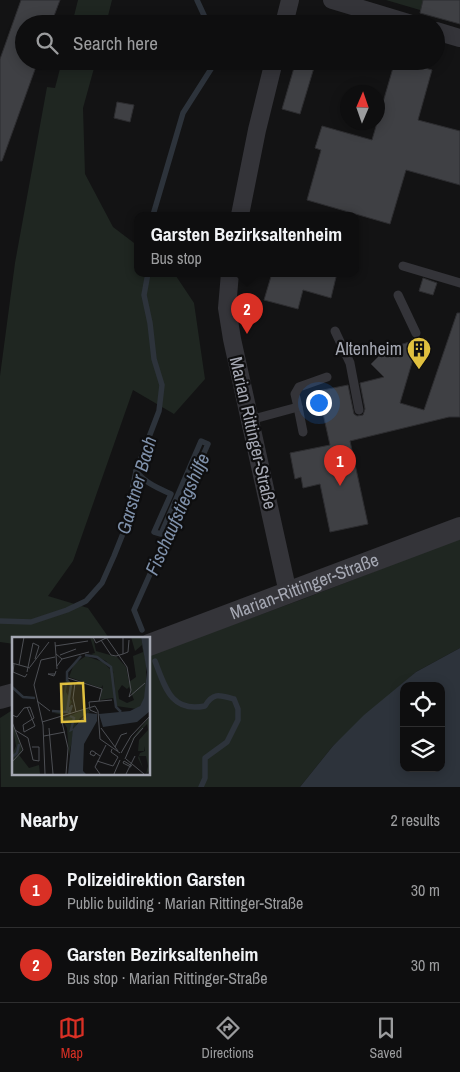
<!DOCTYPE html>
<html lang="en">
<head>
<meta charset="utf-8">
<style>
	:root { --surface:#0e0e0f; --page:#171718; --text:#f1f3f6; --muted:#9b9c9e; --line:#2e2e2f; --accent:#d93025 }
	body { margin:0; font-family:"Archivo Narrow",sans-serif; background:var(--page); color:var(--text) }
	.controls { position:absolute; right:15px; bottom:15px; display:grid; overflow:hidden; border-radius:10px; box-shadow:0 2px 12px #0003 }
	.controls button { width:45px; height:45px; display:grid; place-items:center; padding:0; border:0; border-bottom:1px solid var(--line); background:var(--surface); color:var(--text); font:25px sans-serif }
	.compass { position:absolute; left:340px; top:85px; width:45px; height:45px; border-radius:50%; background:var(--surface); box-shadow:0 2px 12px #0003; rotate:2deg }
	.you { position:absolute; left:318px; top:402px; width:18px; height:18px; margin:-12px; border:4px solid #fff; border-radius:50%; background:#1a73e8; box-shadow:0 0 0 8px #1a73e833 }
	.badge { display:grid; place-items:center; width:32px; height:32px; border-radius:50%; background:var(--accent); color:#fff; font-size:16px; font-weight:700 }
	.pin { position:absolute; translate:-50% -41px; filter:drop-shadow(0 1px 2px #0008) }
	.pin::after { content:''; position:absolute; top:26px; width:18px; height:15px; background:inherit; clip-path:polygon(0 0,100% 0,50% 100%) }
	.popup { position:absolute; left:134px; top:212px; width:225px; height:65px; box-sizing:border-box; display:grid; place-content:center; border-radius:10px; background:var(--surface); filter:drop-shadow(0 1px 4px #0005); font-size:16px; white-space:nowrap; color:var(--muted) }
	.popup b { font-size:19px; color:var(--text) }
	.popup::after { content:''; position:absolute; left:50%; top:100%; margin-left:-10px; border:10px solid transparent; border-top-color:var(--surface) }
	.list { margin:0; padding:0; list-style:none }
	h2 { display:flex; justify-content:space-between; align-items:center; height:65px; margin:0; padding:0 20px; font-size:21px }
	h2 small { font-size:16px; font-weight:400; color:var(--muted) }
	.list li { display:grid; grid-template-columns:32px 1fr auto; gap:15px; align-items:center; box-sizing:border-box; height:75px; padding:0 20px; border-top:1px solid var(--line) }
	.list b { display:block; font-size:19px; white-space:nowrap }
	.list p { margin:0; font-size:16px; white-space:nowrap; color:var(--muted) }
	.list em { font-size:16px; font-style:normal; color:var(--muted) }
	.icon { flex:none; width:28px; height:28px; fill:none; stroke:currentColor; stroke-width:2; stroke-linecap:round; stroke-linejoin:round }
	.map { position:relative; flex:none; width:460px; height:787px; overflow:hidden }
	.search { position:absolute; background:var(--surface); box-shadow:0 2px 12px #0003; left:15px; right:15px; top:15px; height:55px; display:flex; align-items:center; gap:12px; box-sizing:border-box; padding:0 18px; border-radius:28px; color:var(--muted); font-size:19px }
	.sheet { height:215px; background:var(--surface) }
	nav { display:flex; justify-content:space-around; align-items:center; box-sizing:border-box; height:70px; border-top:1px solid var(--line); background:var(--surface); font-size:14px; color:var(--muted) }
	nav a { display:grid; justify-items:center; gap:2px }
	nav .on { color:var(--accent) }
	.map>svg:first-child { display:block }
</style>
</head>
<body>
<div class="map">
<svg width="460" height="787" viewBox="0 0 460 787">
	<rect width="100%" height="100%" fill="#131314"/>
	<g fill="#1f2621">
		<path d="M78,0H112L106,24H72Z"/>
		<path d="M386,0H460V24L420,13V10Z"/>
		<path d="M62,61H96L83,108L85,174L113,227L138,246V273H174L194,303L205,379L174,414L133,390L73,561L48,596L88,608L109,638H14V644L0,642V376L15,263L47,87L55,88Z"/>
		<path d="M460,537V648L416,672L333,746L300,787H1L0,718L14,709V773H149V654C254,618 357,580 460,537Z"/>
	</g>
	<path fill="#2d333b" fill-rule="evenodd" d="M460,648V787H300L333,746L364,715L416,672ZM404,686H441V768H404Z"/>
	<g fill="none" stroke-linecap="round" stroke-linejoin="round">
		<g stroke="#2d333b" stroke-width="5.5">
			<path d="M197,0L208,24"/>
			<path d="M153,215L183,113L211,69V61"/>
			<path d="M136,471C145,483 158,488 171,494L154,532L161,534L201,441L208,444L134,610L142,630"/>
			<path d="M0,621L31,622L67,610L86,601L102,583L114,556L124,531L136,471L159,411L162,385L154,359L150,323L144,295L148,273"/>
			<path d="M155,661C165,687 171,713 205,706C213,692 220,695 234,699L238,709V720L227,742L205,758V778L201,787"/>
		</g>
	</g>
	<g fill="#3f4044" stroke="#2d2d30">
		<path d="M21,0H60L51,24H24V61H38L2,161H0V59Z"/>
		<path d="M423,0H460V24L420,13Z"/>
		<path d="M296,61H316L300,114L282,109Z"/>
		<path d="M395,61H400L432,70L418,120L460,131V185L406,170L390,224L307,200L321,150L315,148L322,126L372,140Z"/>
		<path d="M117,102L134,105L130,122L114,118Z"/>
		<path d="M272,273H337L331,298L303,290L298,309L264,300Z"/>
		<path d="M423,278L437,283L433,295L419,291Z"/>
		<path d="M457,313H460V417H449L350,441L368,524L330,532L320,484L303,488L301,477L295,479L290,453L330,445L318,391L348,385L354,414L357,416L363,415L365,409L360,383L384,377L371,364L381,354L393,347L419,339L400,403L424,410Z"/>
	</g>
	<g fill="none" stroke-linecap="round" stroke-linejoin="round">
		<g stroke="#343439" stroke-width="9">
			<path d="M403,266L460,283"/>
			<path d="M398,295L416,333"/>
			<path d="M335,331L350,363L359,410"/>
			<path d="M298,407L303,432"/>
			<path d="M250,420L298,407L295,394L299,387L327,377"/>
		</g>
		<g stroke="#343439" stroke-width="18">
			<path d="M332,0L412,24"/>
			<path d="M284,24L290,0"/>
			<path d="M436,31L460,38"/>
			<path d="M240,215L257,130L274,61"/>
			<path d="M230,273L227,308L232,339L288,593"/>
		</g>
		<g stroke="#343439" stroke-width="22">
			<path id="s1" d="M149,645L460,528"/>
			<path d="M0,698L14,694"/>
		</g>
	</g>
	<defs>
		<symbol id="building-pin" viewBox="-11 -11 22 30"><path d="M0 17L-7.5 6A9.5 9.5 0 1 1 7.5 6Z" fill="#e0c03f" stroke="#0e0e0f"/><path d="M-4-6H4V6H1V3H-1V6H-4ZM-2.5-4.3h1.7v1.8h-1.7ZM.8-4.3h1.7v1.8H.8ZM-2.5-1h1.7V.8h-1.7ZM.8-1h1.7V.8H.8Z" fill="#111"/></symbol>
	</defs>
	<g fill-rule="evenodd">
		<use href="#building-pin" x="405" y="335" width="28" height="38"/>
	</g>
	<g text-anchor="middle" stroke-width="4.5" stroke-linejoin="round" paint-order="stroke">
		<g font-size="18" fill="#a5a8b3" stroke="#0e0e0f" text-anchor="end">
			<text x="402" y="355">Altenheim</text>
		</g>
		<g font-size="18" fill="#a5a8b3" stroke="#0e0e0f">
			<text transform="translate(253 433) rotate(77)" y="6">Marian Rittinger-Straße</text>
			<text dy="6" stroke="none"><textPath href="#s1" startOffset="166">Marian-Rittinger-Straße</textPath></text>
		</g>
		<g font-size="19" font-style="italic" fill="#7f91ab" stroke="#0e0e0f">
			<text transform="translate(136 485) rotate(-74)" y="7">Garstner Bach</text>
			<text transform="translate(177 514) rotate(-66)" y="7">Fischaufstiegshilfe</text>
		</g>
	</g>
	<g transform="translate(12 637)">
		<rect width="138" height="138" fill="#131314"/>
		<path d="M78,0H81L84,14L105,20L114,30L117,45L124,40L121,19L131,15L130,8L123,14L119,0H129L134,26V51L132,64L125,72L104,69L102,39L103,68L101,61L88,63L91,48L89,51L57,40L62,27L74,19L91,25L102,36L94,24L79,17L83,16ZM110,48L115,52L117,50L122,63L115,66L107,62L106,54ZM54,41H56L54,55L60,65L51,78L42,76L49,74ZM76,71L78,75L68,81L62,92L57,119L55,91L50,82ZM137,80V134L134,137L136,129L134,119H127L131,131L126,121L128,116L133,114V109L132,114H126L127,103L136,93L135,87L117,106ZM0,87L9,108L10,115L7,118L17,131L27,128L28,137H0V118L4,109Z" fill="#1f2621" fill-rule="evenodd"/>
		<path d="M129,0H137L138,74L125,85L91,90L87,77L118,74L128,69L132,61L135,35ZM75,76L85,77V84L72,107L71,134L74,137H56L61,92Z" fill="#2d333b"/>
		<path fill="none" stroke="#2d333b" stroke-width="2.5" d="M73,18L85,20L99,30L104,70L109,75M0,50L11,60L23,61M40,74L55,75L59,48L55,43V35L69,19M57,77L60,68L58,73L57,70M58,79L62,81L59,93L60,89L59,93L61,92M0,120L5,116L7,107"/>
		<path fill="none" stroke="#4d4f54" stroke-width="1" d="M81,0L84,6L96,0M94,0L115,30L119,53L117,60M89,3L99,18L104,19L111,17V0M43,5L45,32M43,9L76,4M44,17L50,22L45,29M111,17L116,15L117,3M48,18L64,12M50,22L77,15M0,26L18,31M2,27L1,35L13,40L15,37M7,28L12,0M18,30L37,5M15,35L21,6L27,9L23,22M43,37H36L42,39L43,37L44,34M56,41L90,52L87,64M63,46L61,61L64,75M117,60L133,46M25,64L38,74M85,76L78,73L77,65L100,63M0,78L5,80L12,71L18,70L22,81L11,88L12,95M49,81L56,111L54,137M0,85L11,113L0,125M30,85L83,69L86,74L88,102L108,116M37,91L41,137M89,91L106,114M3,93L16,101L21,123L27,124V110H20M12,95L23,89L15,70M32,99L53,95M103,110L109,98L115,96M84,116L82,119L78,117L79,114H81L88,119M109,116L119,99L138,79M113,122L122,101L131,91M114,122L132,137M85,124L101,129L106,120L99,115L100,112M119,130L111,126L112,124L120,129M33,137L31,88L22,48L29,23L43,20M88,137L83,130L94,108M102,137L108,123M114,137L123,119"/>
		<path fill="#e0c03f" fill-opacity="0.15" stroke="#e0c03f" stroke-width="2.5" d="M71,46L73,84L50,85L49,47Z"/>
		<rect width="138" height="138" fill="none" stroke="#a5a8b3" stroke-width="2.5"/>
	</g>
</svg>
<div class="controls">
<button><svg class="icon" aria-label="locate" viewBox="0 0 24 24"><circle cx="12" cy="12" r="6"/><path d="M12 2v4M12 18v4M2 12h4M18 12h4"/></svg></button>
<button><svg class="icon" aria-label="layers" viewBox="0 0 24 24"><path d="M12 4l9 5-9 5-9-5zM3 14l9 5 9-5"/></svg></button>
</div>
<svg class="compass" viewBox="-18 -18 36 36"><path d="M0-13l5 13h-10z" fill="#e53935"/><path d="M0 13l5-13h-10z" fill="#9b9c9e"/></svg>
<div class="you"></div>
<div class="pin badge" style="left:340px;top:486px">1</div>
<div class="pin badge" style="left:247px;top:334px">2</div>
<div class="popup"><b>Garsten Bezirksaltenheim</b>Bus stop</div>
<div class="search"><svg class="icon" aria-label="search" viewBox="0 0 24 24"><circle cx="10" cy="10" r="6"/><path d="M15 15l6 6"/></svg>Search here</div>
</div>
<section class="sheet">
<h2>Nearby<small>2 results</small></h2>
<ul class="list">
<li><span class="badge">1</span><div><b>Polizeidirektion Garsten</b><p>Public building · Marian Rittinger-Straße</p></div><em>30 m</em></li>
<li><span class="badge">2</span><div><b>Garsten Bezirksaltenheim</b><p>Bus stop · Marian Rittinger-Straße</p></div><em>30 m</em></li>
</ul>
</section>
<nav>
<a class="on"><svg class="icon" aria-label="map" viewBox="0 0 24 24"><path d="M3 6l6-2 6 2 6-2v14l-6 2-6-2-6 2zM9 4v14M15 6v14"/></svg>Map</a>
<a><svg class="icon" aria-label="directions" viewBox="0 0 24 24"><path d="M12 3l9 9-9 9-9-9zM9 14v-3h6M13 9l2 2-2 2"/></svg>Directions</a>
<a><svg class="icon" aria-label="saved" viewBox="0 0 24 24"><path d="M7 4h10v16l-5-4-5 4z"/></svg>Saved</a>
</nav>
</body>
</html>
